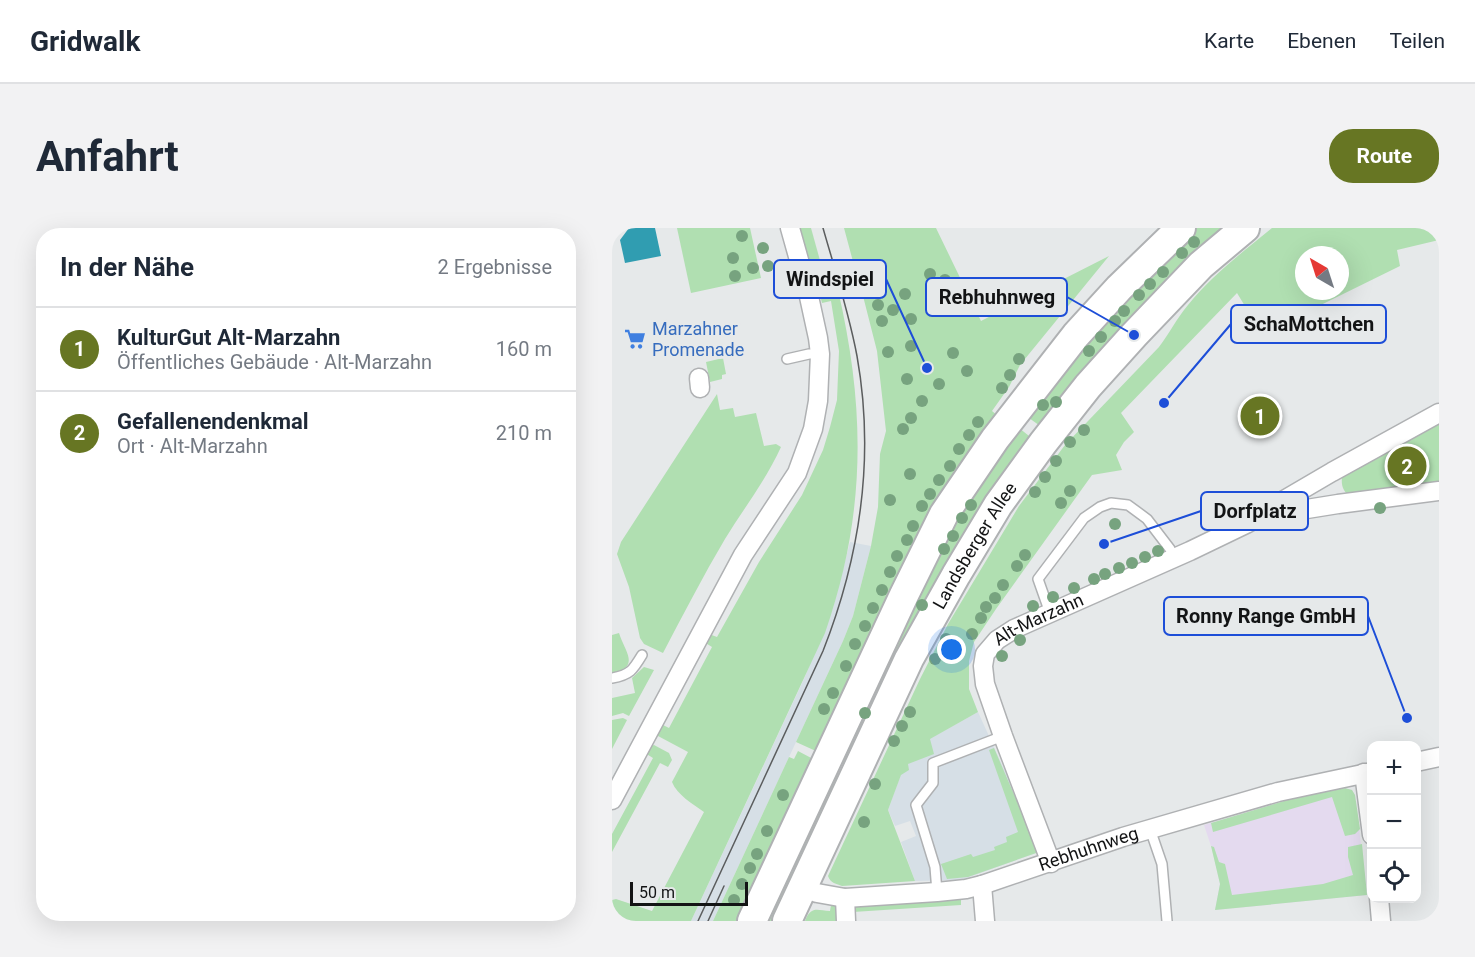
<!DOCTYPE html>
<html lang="de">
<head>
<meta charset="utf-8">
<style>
	:root { --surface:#fff; --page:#f2f2f3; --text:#1f2937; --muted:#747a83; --line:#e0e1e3; --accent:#677623 }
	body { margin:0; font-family:Roboto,sans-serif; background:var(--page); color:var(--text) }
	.controls { position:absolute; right:18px; bottom:18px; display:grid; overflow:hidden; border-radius:12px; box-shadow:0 6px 24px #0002 }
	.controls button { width:54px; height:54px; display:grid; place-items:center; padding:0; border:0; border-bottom:2px solid var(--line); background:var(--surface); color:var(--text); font:30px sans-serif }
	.compass { position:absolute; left:683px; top:18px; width:54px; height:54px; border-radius:50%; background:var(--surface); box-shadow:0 6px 24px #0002; rotate:321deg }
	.scale { position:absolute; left:18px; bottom:15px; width:118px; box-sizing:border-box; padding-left:6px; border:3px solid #131415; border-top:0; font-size:16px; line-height:21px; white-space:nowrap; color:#131415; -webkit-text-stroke:4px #e6e9ea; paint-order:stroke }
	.you { position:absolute; left:340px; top:422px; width:21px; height:21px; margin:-15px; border:4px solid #fff; border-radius:50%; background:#1a73e8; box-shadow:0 0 0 9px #1a73e833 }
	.badge { display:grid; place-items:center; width:39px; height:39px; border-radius:50%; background:var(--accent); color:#fff; font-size:20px; font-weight:700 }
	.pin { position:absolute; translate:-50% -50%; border:3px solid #fff; box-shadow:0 2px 6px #0006 }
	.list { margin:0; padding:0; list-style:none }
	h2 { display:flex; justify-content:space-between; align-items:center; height:78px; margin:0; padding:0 24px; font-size:26px }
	h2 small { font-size:20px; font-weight:400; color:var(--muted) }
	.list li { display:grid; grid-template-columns:39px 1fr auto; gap:18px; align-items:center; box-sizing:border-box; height:84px; padding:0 24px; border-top:2px solid var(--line) }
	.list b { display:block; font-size:22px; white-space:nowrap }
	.list p { margin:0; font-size:20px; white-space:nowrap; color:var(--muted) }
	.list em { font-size:20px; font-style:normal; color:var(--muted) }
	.icon { flex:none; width:33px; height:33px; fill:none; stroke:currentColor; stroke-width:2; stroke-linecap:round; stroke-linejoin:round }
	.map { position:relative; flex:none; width:827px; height:693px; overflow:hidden; border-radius:24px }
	header { display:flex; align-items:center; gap:36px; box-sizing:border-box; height:84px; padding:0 30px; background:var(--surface); border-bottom:2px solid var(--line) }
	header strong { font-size:28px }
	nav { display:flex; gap:33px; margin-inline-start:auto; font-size:21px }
	.intro { display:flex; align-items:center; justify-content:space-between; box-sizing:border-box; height:144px; padding:0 36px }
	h1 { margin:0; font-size:42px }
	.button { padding:15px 27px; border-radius:24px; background:var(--accent); color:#fff; font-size:21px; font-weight:700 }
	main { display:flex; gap:36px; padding:0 36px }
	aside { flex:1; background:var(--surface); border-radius:24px; box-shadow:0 6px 24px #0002 }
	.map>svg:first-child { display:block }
</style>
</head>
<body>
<header>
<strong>Gridwalk</strong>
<nav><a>Karte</a><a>Ebenen</a><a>Teilen</a></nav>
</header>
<div class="intro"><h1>Anfahrt</h1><a class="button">Route</a></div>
<main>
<aside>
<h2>In der Nähe<small>2 Ergebnisse</small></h2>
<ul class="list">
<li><span class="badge">1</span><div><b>KulturGut Alt-Marzahn</b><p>Öffentliches Gebäude · Alt-Marzahn</p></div><em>160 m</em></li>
<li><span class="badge">2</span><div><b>Gefallenendenkmal</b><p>Ort · Alt-Marzahn</p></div><em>210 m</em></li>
</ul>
</aside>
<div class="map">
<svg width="827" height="693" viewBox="0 0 827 693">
	<rect width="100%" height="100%" fill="#e6e9ea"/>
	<g fill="#d6dfe6">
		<path d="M238,314L259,318L241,388L231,413L184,514L101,693H79L192,451L221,380Z"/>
		<path d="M366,484L407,574L427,624L349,652L303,653L289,614L304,608L298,593L283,598L276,582L289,546L296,536L317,511Z"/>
	</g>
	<path fill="#e4daef" d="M733,560L740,562L743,567L755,667L603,682L608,656L600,621L592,597L679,571Z"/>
	<g fill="#b0dfb1" fill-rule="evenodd">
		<path d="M65,0H138L149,50L79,65Z"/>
		<path d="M187,0H199L214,54L204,56Z"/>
		<path d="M232,0H324L369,93L497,28L408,137L397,159L380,183L386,188L206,524L184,514L231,413L241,388L259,318L266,279L268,226L274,203L265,123L251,68L243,59V41Z"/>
		<path d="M581,0H620L431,200L410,185Z"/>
		<path d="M660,0H827V12L785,22L788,38L650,106L625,65L509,185L522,204L512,214L504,227L510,242L480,247L384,381L362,414L357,433V461L366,484L318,511L322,526L296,536L297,542L289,547L276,582L303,653L230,658C225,656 218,655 216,648L308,451L336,396L407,278L453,217L547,119C557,106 565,90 576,77C599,48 632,23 660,0ZM692,27H728V63H692Z"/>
		<path d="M226,62C254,183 254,287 213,405L79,693H0V672L4,671L40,683L92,584C81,576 65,567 60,554L76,524L46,508L45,502L49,496L57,500L100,419L92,414L97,406L105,409L147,334L190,267L211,222L218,199L225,172L226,147L227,123L219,73L210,75L208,67Z"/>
		<path d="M111,130L114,146L110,147V151L98,154L94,134Z"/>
		<path d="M105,166L108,182L121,180L123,189L144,185L152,218L164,216L169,219C154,252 132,280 113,311C91,348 71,387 51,425L32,416L28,410L17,359L5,326L9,314Z"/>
		<path d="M827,192V258L738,268C731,264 729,257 730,249Z"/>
		<path d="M402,196L422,212L237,538L223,532L314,339Z"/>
		<path d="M7,405C13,424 29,439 0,445V407Z"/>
		<path d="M32,439L42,442L17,488L11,485L0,488V470L23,465L20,450Z"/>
		<path d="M11,490L15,492L0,521V492Z"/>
		<path d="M42,517L57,525L60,532L56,539L48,535L0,624V606L41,530L33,525L36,519Z"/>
		<path d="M382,520L427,624L356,649L335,651L329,636L359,626L361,629L383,622L382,619L395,614L394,609L406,604L377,522Z"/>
		<path d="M186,523L203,532L128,693H101L177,529L182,531Z"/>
		<path d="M217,544L231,551L166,693H148Z"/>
		<path d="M733,560L740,562L743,567L748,601L743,606L733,608L720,569L601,604L599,595L679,571Z"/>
		<path d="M750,616L755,667L603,682L608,656L599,618L602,619L607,634L613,636L620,667L711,656L741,647L736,629V619Z"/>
		<path d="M349,670V677L241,684L244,677Z"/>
		<path d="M219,677L226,678L232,693H193C199,678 204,682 218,683Z"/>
	</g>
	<path fill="#309db1" d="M17,0H43L49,28L13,35L8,12Z"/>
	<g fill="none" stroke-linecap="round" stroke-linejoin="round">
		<defs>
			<g id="lane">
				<path d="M175,131L197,126H208"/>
				<path d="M438,385L426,351L472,290L488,279L499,275L516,277L535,291L558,321L562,330"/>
				<path d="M0,450C18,447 21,442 30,427"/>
				<path d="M538,601L550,636L555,693"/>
				<path d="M325,664L323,639L304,577L321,555V535L391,508"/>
			</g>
			<g id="street">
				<path d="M87,150L88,160"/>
				<path d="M654,285H670L726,276L827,263"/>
				<path d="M804,534L827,529"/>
				<path d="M752,545L760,607"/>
				<path d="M0,572L131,327L185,245L201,201L206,173L208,126L206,110L196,64L178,0"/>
				<path id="s1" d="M439,635L391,508L373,456L371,438L373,426L385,412L402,401L578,323L634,296L654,285L667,275L720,244L827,185"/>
				<path d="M370,657L373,693"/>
				<path id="s2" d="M191,659L205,665L233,670L325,664L354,661L370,657L511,609L666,564L760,544"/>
				<path d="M233,670L234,693"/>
				<path d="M767,670L769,693"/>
			</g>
			<g id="primary">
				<path d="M140,693L292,367L332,286L383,211L464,107L507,60L569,0"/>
				<path id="s3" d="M175,693L297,431L344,347L386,277L431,215L476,158L522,107L589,37L633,0"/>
			</g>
		</defs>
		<use href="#lane" stroke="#afb1b3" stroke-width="12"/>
		<use href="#street" stroke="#afb1b3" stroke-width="21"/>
		<use href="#primary" stroke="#afb1b3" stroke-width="32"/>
		<use href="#lane" stroke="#fff" stroke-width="9"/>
		<use href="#street" stroke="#fff" stroke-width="18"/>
		<use href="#primary" stroke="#fff" stroke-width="28"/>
		<g stroke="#5b5d5e" stroke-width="1.5">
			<path d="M86,693L211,423C248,329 263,229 245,128C237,85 223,42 211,0"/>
			<path d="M96,693L112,658"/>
		</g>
	</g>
	<g fill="#77a37f">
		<circle cx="130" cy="8" r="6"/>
		<circle cx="582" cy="14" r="6"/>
		<circle cx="151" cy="20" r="6"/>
		<circle cx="570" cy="25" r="6"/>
		<circle cx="121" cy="30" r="6"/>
		<circle cx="156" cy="38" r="6"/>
		<circle cx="141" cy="40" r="6"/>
		<circle cx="551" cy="44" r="6"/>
		<circle cx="318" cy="46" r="6"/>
		<circle cx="123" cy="48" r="6"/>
		<circle cx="333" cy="52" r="6"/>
		<circle cx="538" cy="56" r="6"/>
		<circle cx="293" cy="66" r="6"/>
		<circle cx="527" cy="67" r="6"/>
		<circle cx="266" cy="77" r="6"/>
		<circle cx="281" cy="82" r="6"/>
		<circle cx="512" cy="83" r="6"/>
		<circle cx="299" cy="91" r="6"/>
		<circle cx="270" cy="93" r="6"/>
		<circle cx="503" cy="93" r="6"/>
		<circle cx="489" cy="109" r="6"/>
		<circle cx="299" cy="118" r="6"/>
		<circle cx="477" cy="123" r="6"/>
		<circle cx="276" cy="124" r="6"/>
		<circle cx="341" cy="125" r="6"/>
		<circle cx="407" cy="131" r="6"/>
		<circle cx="355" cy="143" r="6"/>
		<circle cx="398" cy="147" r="6"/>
		<circle cx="295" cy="151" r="6"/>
		<circle cx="327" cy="156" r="6"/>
		<circle cx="390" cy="160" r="6"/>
		<circle cx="310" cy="173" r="6"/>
		<circle cx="444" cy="174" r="6"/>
		<circle cx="431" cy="177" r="6"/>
		<circle cx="299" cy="190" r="6"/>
		<circle cx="366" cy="194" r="6"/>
		<circle cx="291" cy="201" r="6"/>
		<circle cx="472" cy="202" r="6"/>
		<circle cx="357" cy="207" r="6"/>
		<circle cx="458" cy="214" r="6"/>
		<circle cx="347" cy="221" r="6"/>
		<circle cx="444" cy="233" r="6"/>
		<circle cx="338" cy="238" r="6"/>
		<circle cx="298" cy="246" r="6"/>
		<circle cx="433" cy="249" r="6"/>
		<circle cx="327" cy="252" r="6"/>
		<circle cx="458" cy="263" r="6"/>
		<circle cx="423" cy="264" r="6"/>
		<circle cx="318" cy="266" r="6"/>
		<circle cx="278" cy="272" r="6"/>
		<circle cx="449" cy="275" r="6"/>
		<circle cx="359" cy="277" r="6"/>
		<circle cx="310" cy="278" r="6"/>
		<circle cx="768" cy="280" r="6"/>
		<circle cx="350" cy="290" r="6"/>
		<circle cx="503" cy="296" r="6"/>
		<circle cx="301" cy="298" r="6"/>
		<circle cx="341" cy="308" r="6"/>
		<circle cx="295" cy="312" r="6"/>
		<circle cx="332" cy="321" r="6"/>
		<circle cx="546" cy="323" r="6"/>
		<circle cx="413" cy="327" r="6"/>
		<circle cx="285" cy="328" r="6"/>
		<circle cx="533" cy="329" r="6"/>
		<circle cx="520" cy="335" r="6"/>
		<circle cx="405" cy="338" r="6"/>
		<circle cx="507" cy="340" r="6"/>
		<circle cx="278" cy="344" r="6"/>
		<circle cx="493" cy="346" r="6"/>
		<circle cx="482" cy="351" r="6"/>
		<circle cx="391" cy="357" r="6"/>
		<circle cx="462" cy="360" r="6"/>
		<circle cx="270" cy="362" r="6"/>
		<circle cx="441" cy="369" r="6"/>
		<circle cx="383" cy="370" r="6"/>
		<circle cx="310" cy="377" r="6"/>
		<circle cx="421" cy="378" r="6"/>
		<circle cx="374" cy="379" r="6"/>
		<circle cx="261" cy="380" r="6"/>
		<circle cx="369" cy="390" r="6"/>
		<circle cx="253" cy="398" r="6"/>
		<circle cx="360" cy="406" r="6"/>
		<circle cx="334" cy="411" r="6"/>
		<circle cx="408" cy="412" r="6"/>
		<circle cx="243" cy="416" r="6"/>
		<circle cx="390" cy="428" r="6"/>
		<circle cx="323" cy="431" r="6"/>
		<circle cx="234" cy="438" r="6"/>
		<circle cx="221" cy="465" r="6"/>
		<circle cx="212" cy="481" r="6"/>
		<circle cx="298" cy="484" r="6"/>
		<circle cx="253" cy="485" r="6"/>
		<circle cx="290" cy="498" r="6"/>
		<circle cx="282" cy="513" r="6"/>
		<circle cx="263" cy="556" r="6"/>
		<circle cx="171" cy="567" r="6"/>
		<circle cx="252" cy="594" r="6"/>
		<circle cx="155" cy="603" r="6"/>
		<circle cx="145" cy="626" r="6"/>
		<circle cx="138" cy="640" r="6"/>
		<circle cx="130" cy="656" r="6"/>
		<circle cx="122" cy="672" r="6"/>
	</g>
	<defs>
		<symbol id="supermarket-bare" viewBox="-9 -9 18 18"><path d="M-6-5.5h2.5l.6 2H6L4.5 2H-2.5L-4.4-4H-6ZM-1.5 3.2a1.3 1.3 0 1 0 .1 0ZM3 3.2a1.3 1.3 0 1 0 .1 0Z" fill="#3f7fe0" stroke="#e6e9ea" stroke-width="2.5" paint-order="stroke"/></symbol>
	</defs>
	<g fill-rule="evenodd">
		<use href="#supermarket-bare" x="8" y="96" width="30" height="30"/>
	</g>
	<g text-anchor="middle" stroke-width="6" stroke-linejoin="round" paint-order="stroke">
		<g font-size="18" fill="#366cbe" stroke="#e6e9ea" text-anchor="start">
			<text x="40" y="107">Marzahner<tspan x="40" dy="21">Promenade</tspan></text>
		</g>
		<g font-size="18" fill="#131415" stroke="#e6e9ea">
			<text dy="6" stroke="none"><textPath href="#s3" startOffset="420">Landsberger Allee</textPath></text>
			<text dy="6" stroke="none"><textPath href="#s1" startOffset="286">Alt-Marzahn</textPath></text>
			<text dy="6" stroke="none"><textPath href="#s2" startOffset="294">Rebhuhnweg</textPath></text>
		</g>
	</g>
	<path fill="none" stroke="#1d4ed8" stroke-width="2" d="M315 140L274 51M522 107L455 69M552 175L619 96M492 316L589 283M795 490L756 388"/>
	<g fill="#1d4ed8" stroke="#e6e9ea" stroke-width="2">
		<circle cx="315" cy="140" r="6"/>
		<circle cx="522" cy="107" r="6"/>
		<circle cx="552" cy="175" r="6"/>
		<circle cx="492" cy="316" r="6"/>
		<circle cx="795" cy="490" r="6"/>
	</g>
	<g fill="#e6e9ea" stroke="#1d4ed8" stroke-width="2">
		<rect x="162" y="32" width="112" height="38" rx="6"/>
		<rect x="314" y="50" width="141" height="38" rx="6"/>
		<rect x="619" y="77" width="155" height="38" rx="6"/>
		<rect x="589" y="264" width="107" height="38" rx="6"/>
		<rect x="552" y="369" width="204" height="38" rx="6"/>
	</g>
	<g font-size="20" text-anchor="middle" font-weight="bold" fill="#131415">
		<text x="218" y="58">Windspiel</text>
		<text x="385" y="76">Rebhuhnweg</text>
		<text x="697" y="103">SchaMottchen</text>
		<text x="643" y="290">Dorfplatz</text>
		<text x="654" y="395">Ronny Range GmbH</text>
	</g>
</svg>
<div class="controls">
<button>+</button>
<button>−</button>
<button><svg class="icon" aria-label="locate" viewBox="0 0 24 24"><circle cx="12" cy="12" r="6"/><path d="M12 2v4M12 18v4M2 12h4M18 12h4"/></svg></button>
</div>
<svg class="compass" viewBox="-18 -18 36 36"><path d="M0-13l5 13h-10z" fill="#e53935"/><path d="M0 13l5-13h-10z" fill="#747a83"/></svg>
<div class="scale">50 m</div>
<div class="you"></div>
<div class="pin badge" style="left:648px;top:188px">1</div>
<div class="pin badge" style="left:795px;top:238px">2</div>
</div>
</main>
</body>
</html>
